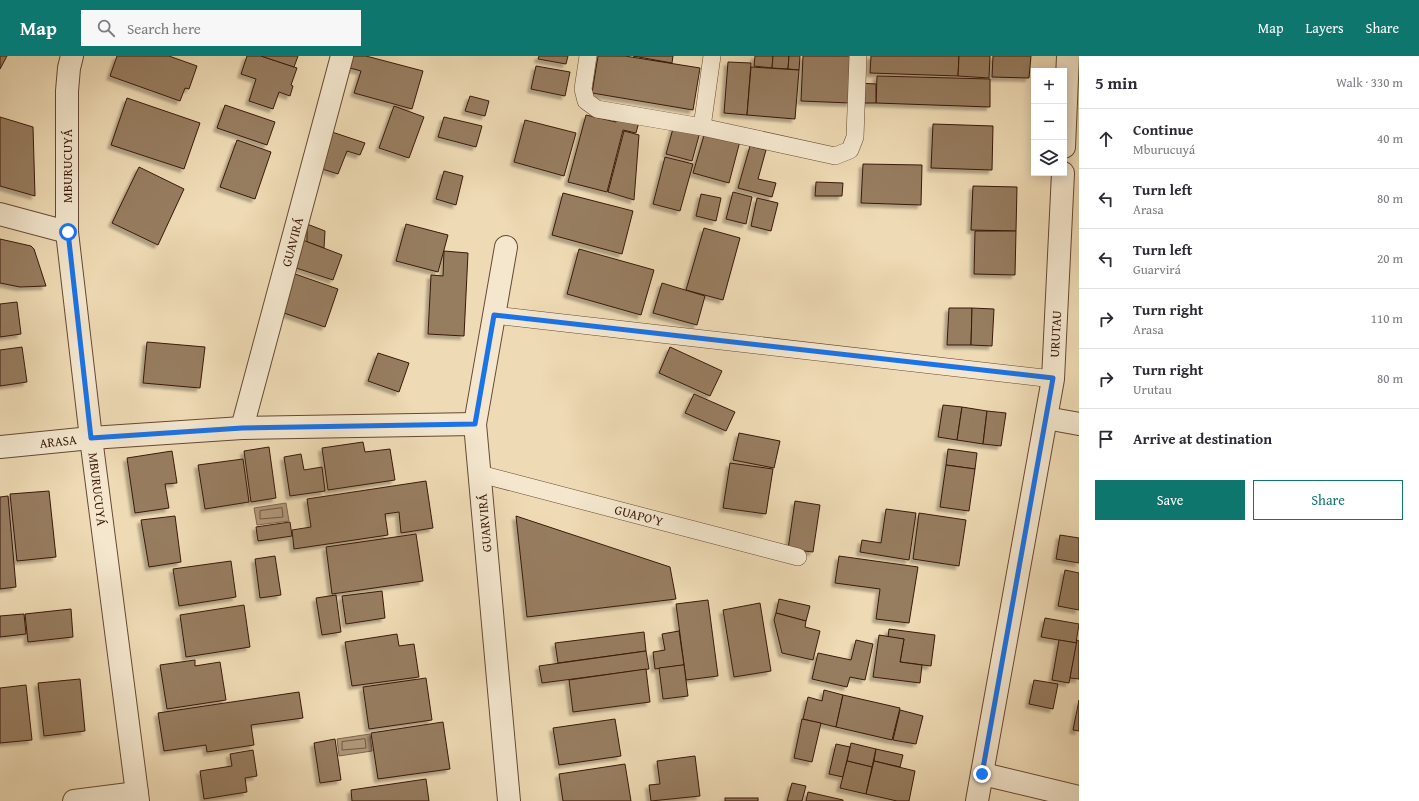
<!DOCTYPE html>
<html lang="en">
<head>
<meta charset="utf-8">
<style>
	:root { --surface:#fff; --page:#f7f7f7; --text:#2b2b33; --muted:#7c7c81; --line:#e1e1e2; --accent:#0f766e }
	body { margin:0; font-family:"Gentium Book Plus",serif; background:var(--page); color:var(--text) }
	.controls { position:absolute; right:12px; top:12px; display:grid; overflow:hidden; border-radius:0px; box-shadow:0 2px 10px #0003 }
	.controls button { width:36px; height:36px; display:grid; place-items:center; padding:0; border:0; border-bottom:1px solid var(--line); background:var(--surface); color:var(--text); font:20px sans-serif }
	.stop { position:absolute; width:12px; height:12px; margin:-9px; border:3px solid #1a73e8; border-radius:50%; background:#fff }
	.stop.end { background:#1a73e8; border-color:#fff; box-shadow:0 1px 4px #0008 }
	.list { margin:0; padding:0; list-style:none }
	h2 { display:flex; justify-content:space-between; align-items:center; height:52px; margin:0; padding:0 16px; font-size:17px }
	h2 small { font-size:13px; font-weight:400; color:var(--muted) }
	.list li { display:grid; grid-template-columns:26px 1fr auto; gap:12px; align-items:center; box-sizing:border-box; height:60px; padding:0 16px; border-top:1px solid var(--line) }
	.list b { display:block; font-size:15px; white-space:nowrap }
	.list p { margin:0; font-size:13px; white-space:nowrap; color:var(--muted) }
	.list em { font-size:13px; font-style:normal; color:var(--muted) }
	.actions { display:flex; gap:8px; padding:12px 16px }
	.actions a { flex:1; padding:9px 0; border:1px solid var(--accent); border-radius:0px; text-align:center; font-size:14px; color:var(--accent) }
	.actions .main { background:var(--accent); color:#fff }
	.icon { flex:none; width:22px; height:22px; fill:none; stroke:currentColor; stroke-width:2; stroke-linecap:round; stroke-linejoin:round }
	.map { position:relative; flex:none; width:1079px; height:745px; overflow:hidden }
	header { display:flex; align-items:center; gap:24px; box-sizing:border-box; height:56px; padding:0 20px; background:var(--accent); color:#fff }
	header strong { font-size:19px }
	nav { display:flex; gap:22px; margin-inline-start:auto; font-size:14px }
	.search { width:280px; height:36px; background:var(--page); display:flex; align-items:center; gap:10px; box-sizing:border-box; padding:0 14px; border-radius:0px; color:var(--muted); font-size:15px }
	main { display:flex }
	aside { flex:1; background:var(--surface) }
	.map>svg:first-child { display:block }
</style>
</head>
<body>
<header>
<strong>Map</strong>
<div class="search"><svg class="icon" aria-label="search" viewBox="0 0 24 24"><circle cx="10" cy="10" r="6"/><path d="M15 15l6 6"/></svg>Search here</div>
<nav><a>Map</a><a>Layers</a><a>Share</a></nav>
</header>
<main>
<div class="map">
<svg width="1079" height="745" viewBox="0 0 1079 745">
	<defs>
		<filter id="shadow"><feDropShadow dx="-3.5" dy="3.5" stdDeviation="1" flood-color="#0004"/></filter>
	</defs>
	<rect width="100%" height="100%" fill="#eedab4"/>
	<filter id="stains"><feTurbulence type="fractalNoise" baseFrequency=".005" numOctaves="4"/><feColorMatrix values="0 0 0 0 .2 0 0 0 0 .09 0 0 0 0 .02 0 0 0 .5 -.17"/></filter>
	<radialGradient id="worn" r=".72"><stop offset=".6" stop-color="#630" stop-opacity="0"/><stop offset="1" stop-color="#630" stop-opacity=".3"/></radialGradient>
	<g fill="#b0987a" stroke="#80654c">
		<path d="M286,447L289,465L257,469L254,452Z"/>
		<path d="M370,678L372,695L339,700L337,683Z"/>
	</g>
	<g fill="none" stroke-linecap="round" stroke-linejoin="round">
		<g stroke="#745841" stroke-width="1">
			<path d="M282,452L283,461L260,463V455Z"/>
			<path d="M365,683L366,692L342,694V686Z"/>
		</g>
	</g>
	<g fill="#977d61" stroke="#391808" filter="url(#shadow)">
		<path d="M0,0H7L0,13Z"/>
		<path d="M117,0H169L197,10L189,33L185,32L180,45L110,20Z"/>
		<path d="M247,0H261L297,12L291,29L293,30L290,40L279,36L273,53L249,45L256,23L241,18Z"/>
		<path d="M261,0H298L294,11Z"/>
		<path d="M353,0H366L423,15L412,53L354,37L361,15L350,12Z"/>
		<path d="M539,0H568L566,8L538,3Z"/>
		<path d="M598,0H625L700,12L693,54L592,37Z"/>
		<path d="M633,0H673L672,7Z"/>
		<path d="M755,0H773L772,12L754,10Z"/>
		<path d="M773,0H789L788,13L772,12Z"/>
		<path d="M789,0H800L799,14L788,13Z"/>
		<path d="M803,0H852L850,47L801,45Z"/>
		<path d="M871,0H959L958,20L870,17Z"/>
		<path d="M959,0H990L989,22L958,20Z"/>
		<path d="M993,0H1031L1029,22L992,21Z"/>
		<path d="M728,6L751,7L747,59L724,57Z"/>
		<path d="M536,10L570,16L565,40L531,33Z"/>
		<path d="M751,11L799,14L795,63L747,59Z"/>
		<path d="M877,20L990,23V51L876,47Z"/>
		<path d="M859,27L876,28V47H858Z"/>
		<path d="M470,40L489,45L485,60L465,55Z"/>
		<path d="M127,42L200,67L184,113L111,89Z"/>
		<path d="M225,49L275,66L267,89L217,72Z"/>
		<path d="M394,50L424,61L409,102L379,92Z"/>
		<path d="M619,57L640,62L636,77L623,74L607,136L568,126L586,59L616,66Z"/>
		<path d="M0,61L33,71L35,140L0,130Z"/>
		<path d="M444,61L482,70L476,91L438,81Z"/>
		<path d="M525,64L576,77L564,120L514,106Z"/>
		<path d="M933,68L993,70L992,114L931,112Z"/>
		<path d="M674,69L700,76L692,105L666,98Z"/>
		<path d="M329,75L365,87L360,99L347,95L338,118L316,111Z"/>
		<path d="M624,75L639,79L634,144L608,136Z"/>
		<path d="M705,76L740,85L729,127L693,117Z"/>
		<path d="M237,84L271,96L255,143L220,131Z"/>
		<path d="M750,90L766,94L758,123L776,127L772,141L738,132Z"/>
		<path d="M665,101L693,108L680,155L653,148Z"/>
		<path d="M863,108L922,109L921,149L861,147Z"/>
		<path d="M139,111L184,133L158,189L112,167Z"/>
		<path d="M444,115L463,120L456,149L436,143Z"/>
		<path d="M816,126L843,127L842,140H815Z"/>
		<path d="M973,130L1017,131L1016,175L971,174Z"/>
		<path d="M733,136L752,141L746,168L726,163Z"/>
		<path d="M563,137L633,155L622,198L552,179Z"/>
		<path d="M701,138L721,142L716,165L696,160Z"/>
		<path d="M757,142L778,147L771,175L751,170Z"/>
		<path d="M307,168L325,175L324,192L307,186Z"/>
		<path d="M406,168L448,179L438,216L396,205Z"/>
		<path d="M704,172L740,182L723,244L686,234Z"/>
		<path d="M975,175H1016L1015,219L974,218Z"/>
		<path d="M0,183L31,190L34,193L46,230L20,231L0,227Z"/>
		<path d="M300,183L342,199L333,224L290,210Z"/>
		<path d="M579,193L654,214L641,259L567,238Z"/>
		<path d="M444,195L468,197L464,280L428,278L431,219L443,220Z"/>
		<path d="M295,218L338,233L325,271L281,256Z"/>
		<path d="M662,227L705,240L697,269L653,257Z"/>
		<path d="M17,246L21,278L0,281V248Z"/>
		<path d="M949,252H972L971,289H947Z"/>
		<path d="M972,252L994,253L992,290L971,289Z"/>
		<path d="M147,286L205,291L200,332L143,327Z"/>
		<path d="M22,291L27,326L0,330V294Z"/>
		<path d="M670,291L722,315L710,340L659,317Z"/>
		<path d="M378,297L409,307L399,336L368,325Z"/>
		<path d="M694,338L735,356L726,375L685,357Z"/>
		<path d="M943,349L962,351L957,384L938,381Z"/>
		<path d="M962,351L987,355L983,388L957,384Z"/>
		<path d="M987,355L1006,357L1001,390L983,388Z"/>
		<path d="M739,377L780,385L774,412L733,404Z"/>
		<path d="M363,386L365,396L390,393L395,424L328,434L322,392Z"/>
		<path d="M269,391L276,442L251,446L244,395Z"/>
		<path d="M948,393L977,397L975,413L946,409Z"/>
		<path d="M172,395L177,427L165,428L169,452L135,457L127,402Z"/>
		<path d="M301,398L304,414L322,411L325,435L290,440L284,401Z"/>
		<path d="M243,403L249,446L205,453L198,409Z"/>
		<path d="M730,407L773,413L766,458L723,452Z"/>
		<path d="M946,409L975,413L969,455L940,451Z"/>
		<path d="M426,425L433,472L401,477L399,456L385,458L388,479L294,493L292,474L311,471L307,443Z"/>
		<path d="M49,435L56,501L17,505L10,438Z"/>
		<path d="M8,440L16,531L0,533V441Z"/>
		<path d="M795,445L820,449L813,496L788,493Z"/>
		<path d="M886,453L916,457L909,504L860,496L862,484L881,487Z"/>
		<path d="M919,457L966,464L959,510L913,503Z"/>
		<path d="M175,460L181,506L149,511L141,464Z"/>
		<path d="M516,460L670,511L676,543L527,561Z"/>
		<path d="M290,466L292,480L258,485L256,471Z"/>
		<path d="M416,478L423,525L332,538L326,491Z"/>
		<path d="M1060,479L1079,482V507L1056,503Z"/>
		<path d="M275,500L281,539L260,542L255,503Z"/>
		<path d="M839,500L918,511L909,567L876,563L880,533L835,527Z"/>
		<path d="M231,505L236,541L179,550L173,513Z"/>
		<path d="M1065,514L1079,517V554L1058,550Z"/>
		<path d="M382,535L385,562L346,568L342,540Z"/>
		<path d="M336,539L341,576L322,579L316,542Z"/>
		<path d="M779,543L810,550L806,565L776,557Z"/>
		<path d="M708,544L718,620L686,624L676,548Z"/>
		<path d="M760,547L771,615L734,621L723,554Z"/>
		<path d="M244,549L250,591L186,601L180,559Z"/>
		<path d="M71,553L73,581L28,586L25,558Z"/>
		<path d="M776,557L806,565L805,571L820,575L813,604L782,597L774,564Z"/>
		<path d="M24,558L26,578L0,581V560Z"/>
		<path d="M1045,562L1079,568L1076,587L1041,581Z"/>
		<path d="M889,573L935,579L931,610L900,606L904,583L888,581Z"/>
		<path d="M679,575L684,609L655,613L653,596L665,594L662,578Z"/>
		<path d="M644,576L646,595L558,607L555,587Z"/>
		<path d="M397,578L399,590L414,588L419,621L352,630L345,586Z"/>
		<path d="M879,579L904,583L900,606L922,609L920,627L873,621Z"/>
		<path d="M856,584L873,588L865,624L850,621L847,631L812,623L818,597L851,604Z"/>
		<path d="M1059,584L1077,587L1069,627L1052,624Z"/>
		<path d="M1077,584L1079,585V623L1070,622Z"/>
		<path d="M646,595L649,613L542,627L539,610Z"/>
		<path d="M195,604V610L220,606L226,644L167,653L160,609Z"/>
		<path d="M682,609H684L688,640L663,643L659,612Z"/>
		<path d="M646,613L650,646L573,656L569,624Z"/>
		<path d="M426,622L432,664L369,673L363,631Z"/>
		<path d="M80,623L85,675L44,680L38,627Z"/>
		<path d="M1034,624L1058,628L1053,653L1029,648Z"/>
		<path d="M26,629L32,684L0,687V632Z"/>
		<path d="M824,634L843,639L836,671L803,663L808,641L822,645Z"/>
		<path d="M299,636L303,662L251,669L254,689L207,696L206,689L164,695L158,657Z"/>
		<path d="M843,639L900,652L892,684L836,671Z"/>
		<path d="M1079,644V675L1073,674Z"/>
		<path d="M900,654L923,660L916,688L893,684Z"/>
		<path d="M615,663L621,700L559,709L553,672Z"/>
		<path d="M802,663L821,667L812,706L794,702Z"/>
		<path d="M443,666L450,713L378,723L371,677Z"/>
		<path d="M335,683L341,724L320,727L314,687Z"/>
		<path d="M851,687L876,693L872,711L847,705Z"/>
		<path d="M836,688L850,691L843,721L829,718Z"/>
		<path d="M876,693L903,699L900,711L874,705Z"/>
		<path d="M253,694L257,720L245,722L247,736L204,743L200,715L232,710L230,698Z"/>
		<path d="M695,700L700,740L651,745L649,729L660,728L657,705Z"/>
		<path d="M847,705L872,711L866,738L840,732Z"/>
		<path d="M874,705L915,715L909,745H897L866,738Z"/>
		<path d="M625,708L631,745H563L559,718Z"/>
		<path d="M426,723L429,745H352L351,734Z"/>
		<path d="M792,727L806,730L802,745H787Z"/>
		<path d="M808,736L843,744V745H806Z"/>
		<rect x="725" y="742" width="33" height="3"/>
	</g>
	<g fill="none" stroke-linecap="round" stroke-linejoin="round">
		<defs>
			<g id="service">
				<path d="M588,0L583,33L586,45L597,53L702,71L835,100L850,94L855,81L858,0"/>
				<path d="M702,71L712,0"/>
				<path d="M494,259L1053,323"/>
				<path d="M480,418L798,501"/>
			</g>
			<g id="minor">
				<path d="M72,0L69,12L67,35V176L91,382L138,745"/>
				<path d="M1064,91L1068,0"/>
				<path d="M0,158L67,176"/>
				<path d="M506,191L475,368L509,745"/>
				<path d="M1046,362L1079,368"/>
				<path d="M242,372L342,0"/>
				<path d="M0,391L91,382L242,372L475,368"/>
				<path d="M983,718L1079,741"/>
				<path d="M74,745L137,737"/>
				<path d="M977,745L1053,323L1063,117"/>
			</g>
		</defs>
		<use href="#service" stroke="#664833" stroke-width="18"/>
		<use href="#minor" stroke="#664833" stroke-width="24"/>
		<use href="#service" stroke="#f4e7ce" stroke-width="17"/>
		<use href="#minor" stroke="#f4e7ce" stroke-width="22"/>
	</g>
	<g fill="none" stroke-linecap="round" stroke-linejoin="round">
		<path stroke="#1a73e8" stroke-width="5" d="M68,176L91,382L242,372L475,368L494,259L1053,322L982,718"/>
	</g>
	<g text-anchor="middle" stroke-width="3" stroke-linejoin="round" paint-order="stroke">
		<g font-size="13" fill="#391808" stroke="#f4e7ce">
			<text transform="translate(67 110) rotate(-90)" y="5">MBURUCUYÁ</text>
			<text transform="translate(292 186) rotate(-75)" y="5">GUAVIRÁ</text>
			<text transform="translate(1055 278) rotate(-87)" y="5">URUTAU</text>
			<text transform="translate(58 385) rotate(-6)" y="5">ARASA</text>
			<text transform="translate(98 433) rotate(83)" y="5">MBURUCUYÁ</text>
			<text transform="translate(639 459) rotate(15)" y="5">GUAPO'Y</text>
			<text transform="translate(484 467) rotate(-95)" y="5">GUARVIRÁ</text>
		</g>
	</g>
	<rect width="100%" height="100%" filter="url(#stains)"/>
	<rect width="100%" height="100%" fill="url(#worn)"/>
</svg>
<div class="controls">
<button>+</button>
<button>−</button>
<button><svg class="icon" aria-label="layers" viewBox="0 0 24 24"><path d="M12 4l9 5-9 5-9-5zM3 14l9 5 9-5"/></svg></button>
</div>
<div class="stop" style="left:68px;top:176px"></div>
<div class="stop end" style="left:982px;top:718px"></div>
</div>
<aside>
<h2>5 min<small>Walk · 330 m</small></h2>
<ul class="list">
<li><svg class="icon" aria-label="ahead" viewBox="0 0 24 24"><path d="M12 20V5M6 11l6-6 6 6"/></svg><div><b>Continue</b><p>Mburucuyá</p></div><em>40 m</em></li>
<li><svg class="icon" aria-label="left" viewBox="0 0 24 24"><path d="M17 20v-9H6M10 6l-5 5 5 5"/></svg><div><b>Turn left</b><p>Arasa</p></div><em>80 m</em></li>
<li><svg class="icon" aria-label="left" viewBox="0 0 24 24"><path d="M17 20v-9H6M10 6l-5 5 5 5"/></svg><div><b>Turn left</b><p>Guarvirá</p></div><em>20 m</em></li>
<li><svg class="icon" aria-label="right" viewBox="0 0 24 24"><path d="M7 20v-9h11M14 6l5 5-5 5"/></svg><div><b>Turn right</b><p>Arasa</p></div><em>110 m</em></li>
<li><svg class="icon" aria-label="right" viewBox="0 0 24 24"><path d="M7 20v-9h11M14 6l5 5-5 5"/></svg><div><b>Turn right</b><p>Urutau</p></div><em>80 m</em></li>
<li><svg class="icon" aria-label="arrive" viewBox="0 0 24 24"><path d="M6 21V4h12l-3 4 3 4H6"/></svg><div><b>Arrive at destination</b></div></li>
</ul>
<div class="actions"><a class="main">Save</a><a>Share</a></div>
</aside>
</main>
</body>
</html>
